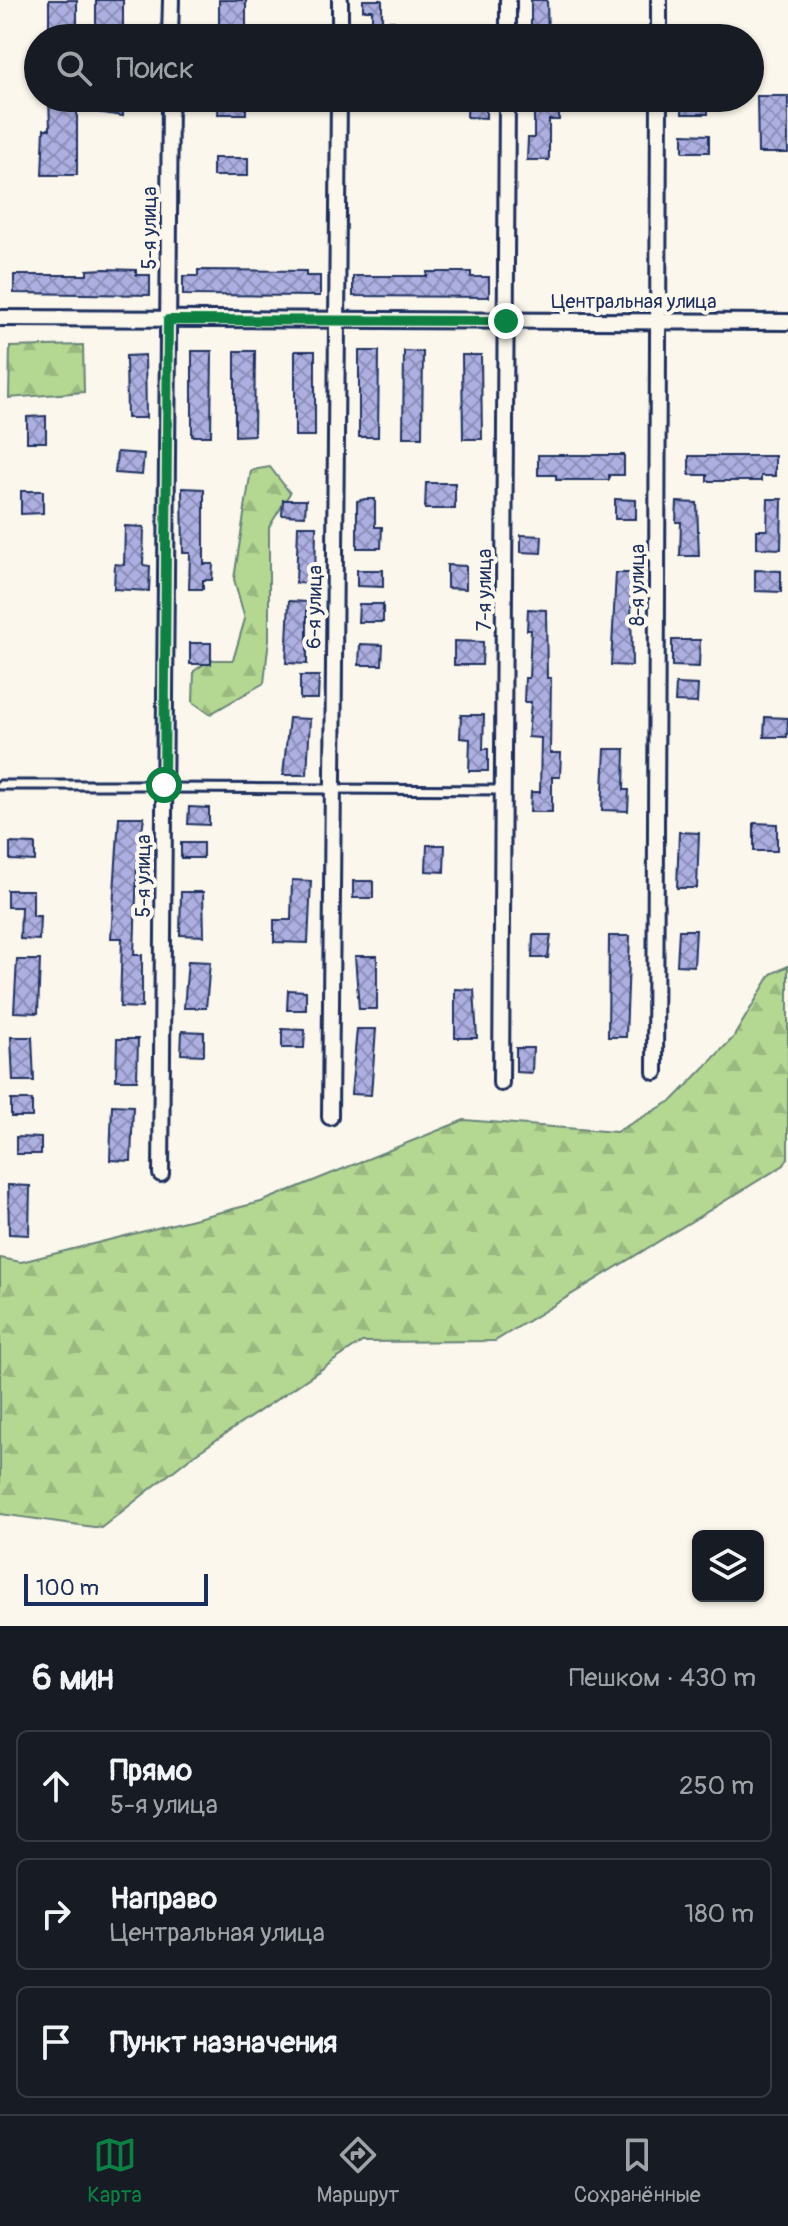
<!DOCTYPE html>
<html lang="ru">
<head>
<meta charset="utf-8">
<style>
	:root { --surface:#171b24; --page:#20242c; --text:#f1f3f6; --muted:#9ea1a6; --line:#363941; --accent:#0b8043 }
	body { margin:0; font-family:Pangolin,sans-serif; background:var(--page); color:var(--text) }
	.controls { position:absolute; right:24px; bottom:24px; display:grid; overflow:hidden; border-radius:12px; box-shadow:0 2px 6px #0004 }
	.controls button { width:72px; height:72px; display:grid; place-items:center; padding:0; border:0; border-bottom:2px solid var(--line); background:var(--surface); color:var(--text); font:40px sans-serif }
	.scale { position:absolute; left:24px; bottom:20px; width:184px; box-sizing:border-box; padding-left:8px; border:4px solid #1b2f5e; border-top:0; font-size:22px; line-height:28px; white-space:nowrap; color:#1b2f5e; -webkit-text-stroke:6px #fbf7ec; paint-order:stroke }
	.stop { position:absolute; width:24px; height:24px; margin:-18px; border:6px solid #0b8043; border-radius:50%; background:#fff }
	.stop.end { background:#0b8043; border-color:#fff; box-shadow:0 2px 8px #0008 }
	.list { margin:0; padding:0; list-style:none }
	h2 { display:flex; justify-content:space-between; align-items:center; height:104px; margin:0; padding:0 32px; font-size:34px }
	h2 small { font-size:26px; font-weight:400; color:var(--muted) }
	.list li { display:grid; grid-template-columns:52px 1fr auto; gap:24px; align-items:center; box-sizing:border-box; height:112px; margin:0 16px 16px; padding:0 16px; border:2px solid var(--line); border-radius:12px }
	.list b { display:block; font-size:30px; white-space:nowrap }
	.list p { margin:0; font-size:26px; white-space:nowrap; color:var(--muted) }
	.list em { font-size:26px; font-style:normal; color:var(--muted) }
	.icon { flex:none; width:44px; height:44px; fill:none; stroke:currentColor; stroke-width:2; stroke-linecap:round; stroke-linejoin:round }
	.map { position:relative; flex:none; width:788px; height:1626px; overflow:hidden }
	.search { position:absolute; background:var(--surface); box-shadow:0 2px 6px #0004; left:24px; right:24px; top:24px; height:88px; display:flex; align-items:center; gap:20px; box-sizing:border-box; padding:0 28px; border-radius:44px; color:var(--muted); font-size:30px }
	.sheet { height:488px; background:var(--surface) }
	nav { display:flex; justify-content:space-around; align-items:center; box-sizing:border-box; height:112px; border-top:2px solid var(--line); background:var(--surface); font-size:22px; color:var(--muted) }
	nav a { display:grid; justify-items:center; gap:4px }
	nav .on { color:var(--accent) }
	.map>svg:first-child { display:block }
</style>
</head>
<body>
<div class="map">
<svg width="788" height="1626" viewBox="0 0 788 1626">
	<defs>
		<pattern id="forest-firs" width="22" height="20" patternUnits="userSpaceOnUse" patternTransform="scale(2)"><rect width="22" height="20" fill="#b4d792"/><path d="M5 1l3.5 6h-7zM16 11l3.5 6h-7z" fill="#9ab980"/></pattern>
		<pattern id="building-cross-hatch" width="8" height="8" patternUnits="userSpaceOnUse" patternTransform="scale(2)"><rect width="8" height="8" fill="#adafe0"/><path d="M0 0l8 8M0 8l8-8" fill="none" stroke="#8c8fb9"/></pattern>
	</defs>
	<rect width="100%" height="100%" fill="#fbf7ec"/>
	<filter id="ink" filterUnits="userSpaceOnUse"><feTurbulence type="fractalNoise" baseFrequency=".0125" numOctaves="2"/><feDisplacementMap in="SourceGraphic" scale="16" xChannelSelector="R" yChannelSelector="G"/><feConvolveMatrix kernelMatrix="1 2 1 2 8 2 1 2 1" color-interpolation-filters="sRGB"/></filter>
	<g filter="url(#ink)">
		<g fill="url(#forest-firs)" stroke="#688378" stroke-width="2">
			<path d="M83,345L84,392L9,398L10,347Z"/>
			<path d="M270,467L290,493L269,527V639L264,683L210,714L193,702L194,671L210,660H233L245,619L234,579L251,470Z"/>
			<path d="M788,966V1158L784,1165L495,1341L362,1342L191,1457L101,1528L0,1514V1258L21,1262L261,1202L464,1120L616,1132L673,1100L733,1038L771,974Z"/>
		</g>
		<g fill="url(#building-cross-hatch)" stroke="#1b2f5e" stroke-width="2">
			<rect x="49" y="0" width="28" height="38"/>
			<rect x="96" y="0" width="27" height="38"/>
			<rect x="219" y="0" width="27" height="38"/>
			<path d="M363,0H382V21H394L391,38H372V10H363Z"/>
			<path d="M531,0H547L548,38H531Z"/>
			<path d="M757,96H788V153H758Z"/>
			<path d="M49,98H77V175H42L44,129H50Z"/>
			<path d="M96,98H123V116L96,112Z"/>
			<path d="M219,98H246V114H218Z"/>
			<path d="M468,98H486V118L467,117Z"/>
			<path d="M534,98H559V120H549V160H527L528,138H534Z"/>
			<rect x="682" y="98" width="26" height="16"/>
			<path d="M683,134L709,135V152H683Z"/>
			<rect x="213" y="158" width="35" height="18"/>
			<path d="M105,269L136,270V275H150V295L14,293V275H87V270Z"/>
			<path d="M198,270L306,271V276H320V296L183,295V276H198Z"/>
			<path d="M427,272H471V277H489V297L353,296V276H427Z"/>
			<path d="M192,351H212L211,436H192Z"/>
			<path d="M235,351H255L254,435L235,436Z"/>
			<rect x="295" y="351" width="20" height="85"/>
			<path d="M359,351H379L378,437H359Z"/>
			<path d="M404,351L423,352L422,437H403Z"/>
			<path d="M145,355L146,418H127L126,356Z"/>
			<path d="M462,355H481L482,439H463Z"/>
			<path d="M46,416V442H27V417Z"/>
			<path d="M117,452L144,454L142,475L115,473Z"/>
			<path d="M538,455H624V475H609V480H556V475H538Z"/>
			<path d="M689,456H775V476H761V481H707V475H689Z"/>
			<path d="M426,483H455V509H425Z"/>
			<path d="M182,488L204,489V564H213L212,580H203V589H189L190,553H183Z"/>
			<path d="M21,491H43V513L21,514Z"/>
			<path d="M365,499H375V527H382L381,548H357V501Z"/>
			<path d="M615,499L636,500V519H615Z"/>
			<path d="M768,499H782L781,549L757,548V530H767Z"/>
			<path d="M283,500H306L305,516L282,515Z"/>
			<path d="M677,502L697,503L699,556H680L681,522H676Z"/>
			<path d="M125,526L144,527L143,565L150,566L149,591L114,589L115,564L124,565Z"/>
			<path d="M298,526H316L315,584L296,583Z"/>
			<path d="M521,535L542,536L541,553L521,552Z"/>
			<path d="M447,565L466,566V589L447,588Z"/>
			<path d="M357,570H383V587L357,586Z"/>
			<path d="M755,570L781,571V592L755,591Z"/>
			<path d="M616,573H637L636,593H631L632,666L611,665Z"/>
			<path d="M289,601L307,602V664L286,663Z"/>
			<path d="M359,604H383V622H358Z"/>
			<path d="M528,609L546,610L547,678H551L550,753H561L560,777H552V812H530L531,792H540L541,738L528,737L531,702H524L525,678H529L531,630H527Z"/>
			<path d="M672,640H700L699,667L672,666Z"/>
			<path d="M454,641L483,642L482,665H454Z"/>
			<rect x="190" y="643" width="21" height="21"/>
			<path d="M360,644L383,645L382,665H359Z"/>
			<path d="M300,676H319L318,699H300Z"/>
			<path d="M676,684L698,685L697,703L675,702Z"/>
			<path d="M461,715H484L483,749H488V771H469L470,739L460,738Z"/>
			<path d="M765,717L788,718L787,737H764Z"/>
			<path d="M289,718L310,719L307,775H283Z"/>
			<path d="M605,749H625L624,790H629L628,811L602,810Z"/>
			<path d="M189,807L209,808V825L188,824Z"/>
			<path d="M119,817H144L137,866L134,955H142V1008L120,1007L122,938H111Z"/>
			<path d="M754,823L777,824V851H754Z"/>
			<path d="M679,832L699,833L697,888H677Z"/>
			<path d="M10,843L35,844V861L10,860Z"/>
			<rect x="181" y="843" width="22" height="15"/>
			<path d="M427,845H445L444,872L426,871Z"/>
			<path d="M292,880L311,881L308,943L274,942V920H291Z"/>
			<rect x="353" y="881" width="20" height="17"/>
			<path d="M7,890H33V916H40L39,940L20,939L21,907H7Z"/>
			<path d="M181,892H203L204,936L180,935Z"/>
			<path d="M679,930H696L694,966L677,965Z"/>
			<path d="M533,935H551L548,958H532Z"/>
			<path d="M609,936H630L626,1037H608Z"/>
			<path d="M355,956H377V1009H359Z"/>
			<path d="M17,960H40L38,1013L14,1012Z"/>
			<path d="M188,961L210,962L206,1008H184Z"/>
			<path d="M455,989L474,990L477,1038H455Z"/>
			<path d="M288,990L306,991V1010H287Z"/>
			<path d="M282,1029L305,1030L304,1048H282Z"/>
			<path d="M357,1029H376L371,1095L351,1094Z"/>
			<path d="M182,1031L204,1032V1055L181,1054Z"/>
			<path d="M11,1037H32L34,1081H13Z"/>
			<path d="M117,1039H138L137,1080H116Z"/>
			<path d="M516,1048H533L532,1073L516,1072Z"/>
			<rect x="11" y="1100" width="21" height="17"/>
			<path d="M112,1105L133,1106L131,1161L110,1160Z"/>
			<path d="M16,1137L41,1138V1154H16Z"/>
			<path d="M8,1185L30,1186L29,1235L9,1234Z"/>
		</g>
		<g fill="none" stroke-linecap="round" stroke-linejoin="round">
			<defs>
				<g id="lane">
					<path d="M0,785H164"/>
					<path d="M165,788L503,790"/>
				</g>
				<g id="street">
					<path d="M170,38L171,0"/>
					<path d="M340,38V0"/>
					<path d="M508,38V0"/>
					<path d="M659,38V0"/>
					<path d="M0,318L788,322"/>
					<path d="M655,1072L659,98"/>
					<path d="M501,1083L507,98"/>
					<path d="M330,1117L339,98"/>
					<path d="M161,1174L170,98"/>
				</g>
			</defs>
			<use href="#lane" stroke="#1b2f5e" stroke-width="13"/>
			<use href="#street" stroke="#1b2f5e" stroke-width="20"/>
			<use href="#lane" stroke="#fbf7ec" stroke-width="7"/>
			<use href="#street" stroke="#fbf7ec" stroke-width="14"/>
		</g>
	</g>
	<g fill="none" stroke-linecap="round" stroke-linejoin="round" filter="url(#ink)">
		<path stroke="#0b8043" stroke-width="10" d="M164,785L168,320L506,321"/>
	</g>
	<g text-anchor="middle" stroke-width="8" stroke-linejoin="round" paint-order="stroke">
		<g font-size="20" fill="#1b2f5e" stroke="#fbf7ec">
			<text transform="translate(149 228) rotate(-90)" y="7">5-я улица</text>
			<text x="634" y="308">Центральная улица</text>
			<text transform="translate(637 585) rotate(-90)" y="7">8-я улица</text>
			<text transform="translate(484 590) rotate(-90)" y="7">7-я улица</text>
			<text transform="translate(314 607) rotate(-89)" y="7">6-я улица</text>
			<text transform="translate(143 876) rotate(-90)" y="7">5-я улица</text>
		</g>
	</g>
</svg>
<div class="controls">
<button><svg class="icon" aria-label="layers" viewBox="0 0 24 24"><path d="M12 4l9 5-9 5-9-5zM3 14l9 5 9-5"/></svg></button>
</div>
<div class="scale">100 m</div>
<div class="stop" style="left:164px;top:785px"></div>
<div class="stop end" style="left:506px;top:321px"></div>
<div class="search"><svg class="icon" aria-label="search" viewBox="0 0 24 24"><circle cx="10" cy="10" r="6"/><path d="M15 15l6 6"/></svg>Поиск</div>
</div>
<section class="sheet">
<h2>6 мин<small>Пешком · 430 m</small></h2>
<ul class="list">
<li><svg class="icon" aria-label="ahead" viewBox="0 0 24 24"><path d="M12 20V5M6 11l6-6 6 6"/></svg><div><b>Прямо</b><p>5-я улица</p></div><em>250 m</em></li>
<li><svg class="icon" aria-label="right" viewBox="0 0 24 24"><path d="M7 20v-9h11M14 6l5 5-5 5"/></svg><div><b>Направо</b><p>Центральная улица</p></div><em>180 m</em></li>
<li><svg class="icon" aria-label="arrive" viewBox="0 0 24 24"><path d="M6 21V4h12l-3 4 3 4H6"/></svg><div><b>Пункт назначения</b></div></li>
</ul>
</section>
<nav>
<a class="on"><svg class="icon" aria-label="map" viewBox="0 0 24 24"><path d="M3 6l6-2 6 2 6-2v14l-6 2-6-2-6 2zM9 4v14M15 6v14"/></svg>Карта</a>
<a><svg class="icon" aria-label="directions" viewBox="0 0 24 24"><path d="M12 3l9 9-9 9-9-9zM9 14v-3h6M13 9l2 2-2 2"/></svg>Маршрут</a>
<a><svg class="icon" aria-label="saved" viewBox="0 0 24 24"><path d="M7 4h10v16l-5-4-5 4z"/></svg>Сохранённые</a>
</nav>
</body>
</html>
